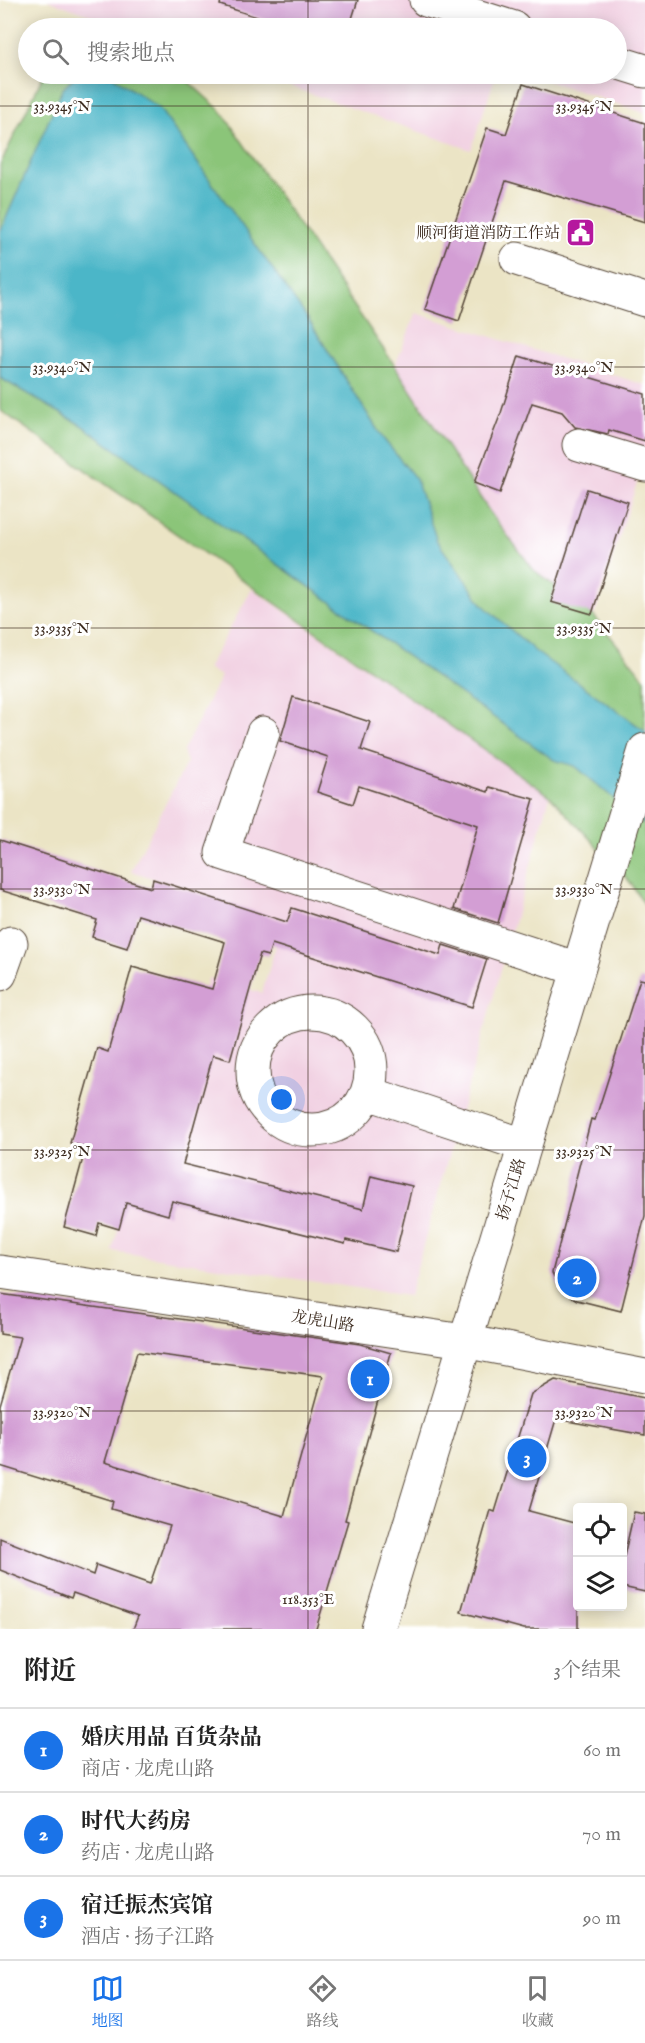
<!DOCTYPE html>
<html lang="zh">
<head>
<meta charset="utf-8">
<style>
	:root { --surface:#fff; --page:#f6f6f6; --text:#222; --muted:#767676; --line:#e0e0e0; --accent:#1a73e8 }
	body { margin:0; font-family:"IM FELL English","Noto Serif SC",serif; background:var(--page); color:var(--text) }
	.controls { position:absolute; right:18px; bottom:18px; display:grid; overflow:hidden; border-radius:6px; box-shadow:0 3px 15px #0003 }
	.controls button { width:54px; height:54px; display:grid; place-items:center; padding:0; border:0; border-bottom:2px solid var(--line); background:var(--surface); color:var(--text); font:30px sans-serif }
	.you { position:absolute; left:282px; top:1100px; width:21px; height:21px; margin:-15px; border:4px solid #fff; border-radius:50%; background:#1a73e8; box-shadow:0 0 0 9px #1a73e833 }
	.badge { display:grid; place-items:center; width:39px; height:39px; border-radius:50%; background:var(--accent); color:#fff; font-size:20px; font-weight:700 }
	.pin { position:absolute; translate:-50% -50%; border:3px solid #fff; box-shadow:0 2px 6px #0006 }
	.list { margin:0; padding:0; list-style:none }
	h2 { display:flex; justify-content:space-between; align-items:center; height:78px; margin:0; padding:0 24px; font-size:26px }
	h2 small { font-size:20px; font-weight:400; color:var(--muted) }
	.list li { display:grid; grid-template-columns:39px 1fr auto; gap:18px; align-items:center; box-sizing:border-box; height:84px; padding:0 24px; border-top:2px solid var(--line) }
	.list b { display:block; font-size:22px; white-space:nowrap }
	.list p { margin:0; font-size:20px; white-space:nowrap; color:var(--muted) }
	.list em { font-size:20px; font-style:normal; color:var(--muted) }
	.icon { flex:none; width:33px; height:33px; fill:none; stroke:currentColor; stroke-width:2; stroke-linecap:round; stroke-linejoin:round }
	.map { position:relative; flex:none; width:645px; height:1629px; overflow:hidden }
	.search { position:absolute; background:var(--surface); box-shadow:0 3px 15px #0003; left:18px; right:18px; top:18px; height:66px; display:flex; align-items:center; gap:15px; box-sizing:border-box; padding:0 21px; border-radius:33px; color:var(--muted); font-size:22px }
	.sheet { height:330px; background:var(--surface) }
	nav { display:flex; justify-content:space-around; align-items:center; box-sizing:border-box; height:84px; border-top:2px solid var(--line); background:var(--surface); font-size:16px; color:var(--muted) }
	nav a { display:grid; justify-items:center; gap:3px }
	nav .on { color:var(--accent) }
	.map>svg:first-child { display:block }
</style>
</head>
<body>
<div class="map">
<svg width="645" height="1629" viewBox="0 0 645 1629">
	<rect width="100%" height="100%" fill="#fff"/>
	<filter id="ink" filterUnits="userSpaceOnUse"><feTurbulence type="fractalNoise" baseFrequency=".0167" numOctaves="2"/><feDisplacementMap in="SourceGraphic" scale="12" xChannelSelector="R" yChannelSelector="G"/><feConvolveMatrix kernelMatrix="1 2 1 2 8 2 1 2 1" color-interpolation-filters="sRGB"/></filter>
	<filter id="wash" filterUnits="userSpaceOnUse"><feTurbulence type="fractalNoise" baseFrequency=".008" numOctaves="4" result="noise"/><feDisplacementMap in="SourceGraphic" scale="24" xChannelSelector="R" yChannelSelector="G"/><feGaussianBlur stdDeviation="1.35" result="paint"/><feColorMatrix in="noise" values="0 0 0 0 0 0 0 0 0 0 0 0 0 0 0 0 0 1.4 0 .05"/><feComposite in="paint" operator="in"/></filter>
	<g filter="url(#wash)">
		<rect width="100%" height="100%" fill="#ebe4c5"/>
		<g fill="#f1d0e2">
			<path d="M47,0H645V113L527,74H616V28H127Z"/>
			<path d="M255,74H496L471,150Z"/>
			<path d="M416,313L645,385V458L594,616L534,570L491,514L395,366Z"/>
			<path d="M252,589L550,796L409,1296L112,1251L170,1048L187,1052L208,978L262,993L283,921L131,871L187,762L183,751L221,676L207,669Z"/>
		</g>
		<path fill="#8bc579" stroke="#63784c" stroke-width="1.5" d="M44,74H180L222,112L395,366L491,514L534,570L594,616L645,679V905L630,882L550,796L0,410V165Z"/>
		<path fill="#4bb6c8" stroke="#437073" stroke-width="1.5" d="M83,74H99L113,77L159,108L308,319L382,437L416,479L437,541L483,605L536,652L645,731V825L575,766L554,760L81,425L0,378V232L62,90L73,78Z"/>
		<g id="blocks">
			<g fill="#d39ed4" fill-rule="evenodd">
				<path d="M221,0H358L349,28H291L220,5Z"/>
				<path d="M523,84L645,123V222L506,181L459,321L425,309L487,128L506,134Z"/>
				<path d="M519,356L645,394V441L609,430L608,434L575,427L562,412L532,403L500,493L474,483L501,413Z"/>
				<path d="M587,489L628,502L592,614L551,602Z"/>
				<path d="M293,697L370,722L361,750L488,792L489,787L534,799L498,923L454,909L478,825L359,786L353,804L317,792L328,757L280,741Z"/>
				<path d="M0,840L151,888L153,879L287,922L292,908L440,955L443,945L487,959L472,1007L272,944L268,956L260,954L230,1060L213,1055L183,1164L363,1209L371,1176L412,1186L396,1252L346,1240L345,1244L172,1201L168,1215L126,1203L119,1229L99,1223L96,1236L64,1227L86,1147L70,1143L97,1048L108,1052L132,967L212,989L225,942L138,915L127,948L92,937L97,920L0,890Z"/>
				<path d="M640,979L645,980V1216L621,1311L577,1300L562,1291L552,1273L591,1119L595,1120Z"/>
				<path d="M0,1294L360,1344L391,1353L345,1520L348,1521L316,1629H133L138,1616L73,1593L71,1598L0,1570V1538L93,1575L96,1565L150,1584L170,1526L111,1509L113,1501L0,1466V1405L20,1337L0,1334ZM137,1352L323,1376L284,1516L105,1462Z"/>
				<path d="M555,1380L645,1398V1435L556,1419L529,1511L578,1524V1629H524L461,1612L490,1510L495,1512L531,1394Z"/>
				<path d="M634,1512L645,1514V1592L622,1587V1565Z"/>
			</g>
		</g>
	</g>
	<g filter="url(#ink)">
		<use href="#blocks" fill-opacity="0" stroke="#554637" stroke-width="1.5"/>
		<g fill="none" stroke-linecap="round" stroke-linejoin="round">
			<defs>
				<g id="minor">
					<path d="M426,0L514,28"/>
					<path d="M616,62L645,71"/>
					<path d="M517,259L645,300"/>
					<path d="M579,445L645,465"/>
					<path d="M263,733L222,853L578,969"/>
					<path d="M0,974L11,943"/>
					<circle cx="312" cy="1071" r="59"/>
					<path d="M368,1093L524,1145"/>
					<path d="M0,1272L464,1341L645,1376"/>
					<path d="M378,1629L645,750"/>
				</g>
			</defs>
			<use href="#minor" stroke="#554637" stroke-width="35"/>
			<use href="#minor" stroke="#fff" stroke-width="33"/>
		</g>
	</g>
	<path fill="none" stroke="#3b2a1e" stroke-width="1.5" stroke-opacity="0.45" d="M308,0V28M308,74V1629M0,106H645M0,367H645M0,628H645M0,889H645M0,1150H645M0,1411H645"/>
	<defs>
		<symbol id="civic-square" viewBox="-11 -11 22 22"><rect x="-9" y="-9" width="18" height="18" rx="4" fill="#b5179e" stroke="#fff"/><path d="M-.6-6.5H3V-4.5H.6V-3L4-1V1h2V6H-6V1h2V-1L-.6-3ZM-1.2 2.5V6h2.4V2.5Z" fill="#fff"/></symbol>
	</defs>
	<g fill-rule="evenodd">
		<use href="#civic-square" x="564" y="216" width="33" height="33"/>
	</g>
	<g text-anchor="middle" stroke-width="6" stroke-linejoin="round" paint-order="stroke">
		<g font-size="16" fill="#3b2a1e" stroke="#fff" text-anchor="end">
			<text x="560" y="238">顺河街道消防工作站</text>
		</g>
		<g font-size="16" fill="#3b2a1e" stroke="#fff">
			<text transform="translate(510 1189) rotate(-73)" y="6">扬子江路</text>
			<text transform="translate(323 1320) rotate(9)" y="6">龙虎山路</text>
		</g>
	</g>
	<g font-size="15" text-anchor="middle" fill="#3b2a1e" stroke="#fff" stroke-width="6" stroke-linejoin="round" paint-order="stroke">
		<text x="62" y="111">33.9345°N</text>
		<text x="584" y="111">33.9345°N</text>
		<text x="62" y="372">33.9340°N</text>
		<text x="584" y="372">33.9340°N</text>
		<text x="62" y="633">33.9335°N</text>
		<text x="584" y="633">33.9335°N</text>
		<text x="62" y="894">33.9330°N</text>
		<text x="584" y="894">33.9330°N</text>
		<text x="62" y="1156">33.9325°N</text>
		<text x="584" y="1156">33.9325°N</text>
		<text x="62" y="1417">33.9320°N</text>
		<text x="584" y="1417">33.9320°N</text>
		<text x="308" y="1604">118.353°E</text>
	</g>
</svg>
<div class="controls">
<button><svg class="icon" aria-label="locate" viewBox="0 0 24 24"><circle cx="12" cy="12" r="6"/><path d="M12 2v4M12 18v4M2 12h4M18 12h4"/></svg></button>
<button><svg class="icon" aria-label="layers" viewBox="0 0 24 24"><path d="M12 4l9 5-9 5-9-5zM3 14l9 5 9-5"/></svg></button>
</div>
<div class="you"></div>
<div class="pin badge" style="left:370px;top:1379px">1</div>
<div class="pin badge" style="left:577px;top:1278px">2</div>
<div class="pin badge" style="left:527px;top:1458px">3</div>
<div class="search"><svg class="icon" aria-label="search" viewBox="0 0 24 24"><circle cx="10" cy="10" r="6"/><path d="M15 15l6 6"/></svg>搜索地点</div>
</div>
<section class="sheet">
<h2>附近<small>3个结果</small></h2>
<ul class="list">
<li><span class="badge">1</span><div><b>婚庆用品 百货杂品</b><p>商店 · 龙虎山路</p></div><em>60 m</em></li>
<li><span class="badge">2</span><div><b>时代大药房</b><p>药店 · 龙虎山路</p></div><em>70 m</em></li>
<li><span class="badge">3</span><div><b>宿迁振杰宾馆</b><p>酒店 · 扬子江路</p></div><em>90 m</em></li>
</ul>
</section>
<nav>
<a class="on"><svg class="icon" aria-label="map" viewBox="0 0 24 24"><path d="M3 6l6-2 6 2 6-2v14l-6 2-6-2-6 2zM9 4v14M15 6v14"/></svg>地图</a>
<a><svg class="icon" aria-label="directions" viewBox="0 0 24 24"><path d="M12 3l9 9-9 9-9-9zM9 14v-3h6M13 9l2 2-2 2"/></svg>路线</a>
<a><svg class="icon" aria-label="saved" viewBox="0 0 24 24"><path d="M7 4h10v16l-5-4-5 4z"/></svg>收藏</a>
</nav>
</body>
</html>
